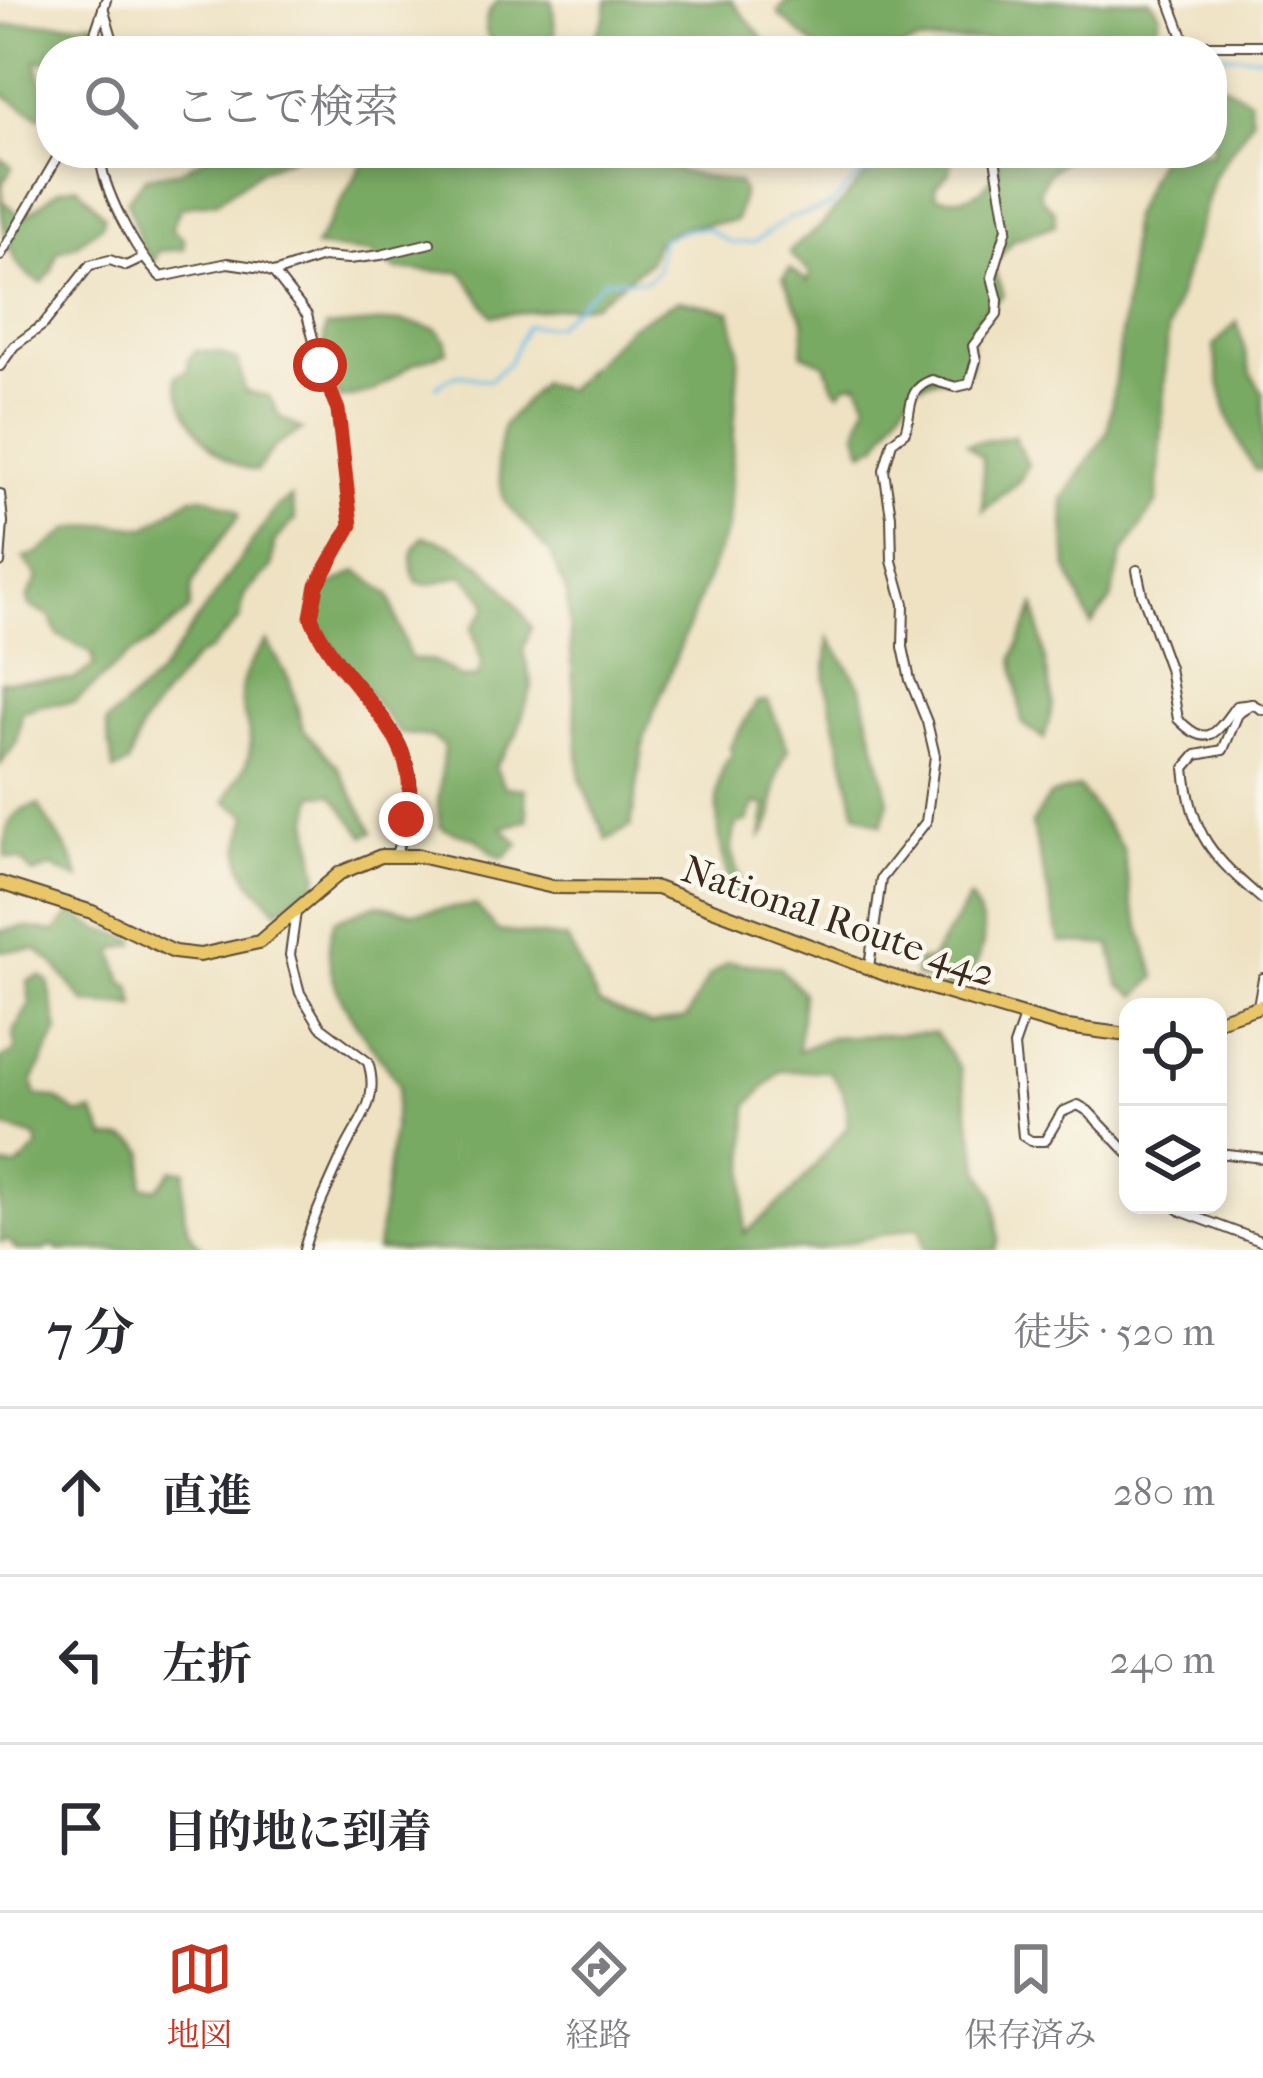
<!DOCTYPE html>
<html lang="ja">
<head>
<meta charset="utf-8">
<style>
	:root { --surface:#fff; --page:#f7f7f7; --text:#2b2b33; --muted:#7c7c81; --line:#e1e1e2; --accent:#c8321e }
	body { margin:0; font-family:"IM FELL French Canon","Noto Serif JP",serif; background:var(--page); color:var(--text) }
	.controls { position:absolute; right:36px; bottom:36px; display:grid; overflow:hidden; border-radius:24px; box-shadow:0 6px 18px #0003 }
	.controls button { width:108px; height:108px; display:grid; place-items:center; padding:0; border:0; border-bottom:3px solid var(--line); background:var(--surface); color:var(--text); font:60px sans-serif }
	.stop { position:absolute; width:36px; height:36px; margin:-27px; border:9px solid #c8321e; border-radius:50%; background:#fff }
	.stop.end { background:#c8321e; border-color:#fff; box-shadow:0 3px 12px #0008 }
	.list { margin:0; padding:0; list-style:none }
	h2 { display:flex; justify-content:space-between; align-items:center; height:156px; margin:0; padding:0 48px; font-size:51px }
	h2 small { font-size:39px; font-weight:400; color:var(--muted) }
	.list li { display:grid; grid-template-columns:78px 1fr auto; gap:36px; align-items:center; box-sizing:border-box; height:168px; padding:0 48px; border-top:3px solid var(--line) }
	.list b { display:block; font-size:45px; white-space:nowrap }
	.list em { font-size:39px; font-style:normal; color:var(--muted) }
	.icon { flex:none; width:66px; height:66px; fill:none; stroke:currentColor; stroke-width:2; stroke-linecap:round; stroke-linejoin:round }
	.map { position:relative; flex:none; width:1263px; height:1250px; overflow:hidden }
	.search { position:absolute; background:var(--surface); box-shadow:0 6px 18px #0003; left:36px; right:36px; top:36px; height:132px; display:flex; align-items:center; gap:30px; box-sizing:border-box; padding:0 42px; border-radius:48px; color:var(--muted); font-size:45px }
	.sheet { height:660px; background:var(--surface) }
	nav { display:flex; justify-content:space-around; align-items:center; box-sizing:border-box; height:168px; border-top:3px solid var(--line); background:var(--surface); font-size:33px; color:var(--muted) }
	nav a { display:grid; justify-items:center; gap:6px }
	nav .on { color:var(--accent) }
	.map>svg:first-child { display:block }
</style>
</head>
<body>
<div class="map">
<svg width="1263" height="1250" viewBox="0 0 1263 1250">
	<rect width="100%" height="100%" fill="#fbf7ec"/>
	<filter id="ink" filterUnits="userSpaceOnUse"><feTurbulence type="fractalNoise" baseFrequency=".00833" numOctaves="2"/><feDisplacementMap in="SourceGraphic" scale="24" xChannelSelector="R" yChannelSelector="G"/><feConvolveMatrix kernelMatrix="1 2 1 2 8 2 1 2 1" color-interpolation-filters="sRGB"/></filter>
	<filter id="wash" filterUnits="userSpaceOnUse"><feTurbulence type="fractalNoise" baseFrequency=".004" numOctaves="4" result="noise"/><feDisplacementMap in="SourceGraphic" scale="48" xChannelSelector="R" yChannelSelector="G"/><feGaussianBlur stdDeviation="2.7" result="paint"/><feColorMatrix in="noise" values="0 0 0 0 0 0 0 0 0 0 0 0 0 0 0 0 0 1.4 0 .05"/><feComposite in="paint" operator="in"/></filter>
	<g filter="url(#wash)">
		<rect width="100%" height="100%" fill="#eee2c3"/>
		<g fill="#79aa63" stroke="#5a6a40" stroke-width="3" fill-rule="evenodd">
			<path d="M499,0H552L557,51H498C481,34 482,14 499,0Z"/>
			<path d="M607,0H731L773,51H587L605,17Z"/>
			<path d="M787,0H1150L1160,14L1155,33L1126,44L1118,51H1084L1076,44L1049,37C1020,43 1016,64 985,39L918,43L887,51H821L780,16L779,11Z"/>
			<path d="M91,22L100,24V51H51V62L36,61L43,84L45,116L39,117L0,92V27C24,20 63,25 91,22Z"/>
			<path d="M1212,79L1249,99L1252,120L1214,176L1168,329L1157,502L1122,555L1111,600L1091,625L1067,568L1063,499L1108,431L1127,290L1131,217L1161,153H1212Z"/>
			<path d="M213,153H302L261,170L218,201L181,207L171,229L184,239V249L158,251L154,262L141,244L127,200L146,177L181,171Z"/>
			<path d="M369,153H647L681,172L739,183L743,192L736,221L684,227L664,236L656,243L649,262L594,304L492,316L462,272L397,270L371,253L315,247Z"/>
			<path d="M887,153H952L950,172L935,187L936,196C965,203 985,194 999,167L994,153H1072L1048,174L1039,190L1042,200L1054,210L1055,225L1013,240L992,266L1003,294C995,305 981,310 975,323C965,343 981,363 960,380L939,378L915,386L877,445L863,451L857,432L867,402L858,383L847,384L840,392L835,389L825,364L802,353L804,321L783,278L790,269L808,282L810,273L790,254L791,249L820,227L862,179L887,161Z"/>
			<path d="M0,158L12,167L2,186V201L24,218L60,189L77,186L104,216L102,225L76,245L57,252L52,271L42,283C0,267 0,206 0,158Z"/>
			<path d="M679,300L730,311L739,350L728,527L645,735L631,826L607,840L580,778L567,595L551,554L504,501L497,460L503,426L541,383L567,390L629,327Z"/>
			<path d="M401,321L437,329L446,341L447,351L413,364L372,392L340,399C327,375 320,353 326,327Z"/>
			<path d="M1237,322L1251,374L1263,393V470H1255C1227,424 1221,399 1214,346Z"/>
			<path d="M196,351L219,353L238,361L245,392L269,396L280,417L302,430L275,446L256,471C213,462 185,422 176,381V376L189,370L188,360Z"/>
			<path d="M1014,436L1028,465L1020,480L983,511V458L967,444Z"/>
			<path d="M192,497H207L238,511L239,516L204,562L192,585L189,610L158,637L126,657L75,702L42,705L22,712L17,742L0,765V681L73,680L94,666L92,653L58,635L50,617L29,606L28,596L38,578L24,558L40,552L70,529L108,524L146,528Z"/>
			<path d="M291,497L295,520L274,542L272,567L244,595L240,619L210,650L196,657L164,695L141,728L128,764L114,771L106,723L158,676L276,508Z"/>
			<path d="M423,537C470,544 508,587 531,627L523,651L532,686L516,736L495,766L504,787L525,789L528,820L502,828L519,844L504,858C490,855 490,848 479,841C466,832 452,835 440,826L438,805L444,746L432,737L399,733L318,627L315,607L321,590L358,571L389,595L410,659L434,661L462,678L478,677L482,663L472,628L487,608L485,598L463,575L427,585L417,582C408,568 410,548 423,537Z"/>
			<path d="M1035,606L1053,704L1044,739L1022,723L1013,658Z"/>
			<path d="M829,638L861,687L889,801L882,825L856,813L825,680Z"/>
			<path d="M267,641L290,681L303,729L337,766L373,832L364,836L332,794L314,795L309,819L318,875L314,884L277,910C239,871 233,868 248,815L226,801C232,782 249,768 250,749C252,736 246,723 243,711C236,682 249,663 267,641Z"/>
			<path d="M768,701L788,749C784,758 779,768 777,778C772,801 778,816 761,837L766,805L755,803L747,822L736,824L731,851L748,905L734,900C723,863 703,783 732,755L730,746L757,702Z"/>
			<path d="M1079,787L1123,848L1131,900L1156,977L1137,996L1119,984L1110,945L1060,942L1032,824L1049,796Z"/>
			<path d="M39,805C50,831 75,851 79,880L52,867L33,874L23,861L5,857C3,830 9,810 39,805Z"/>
			<path d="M970,898C995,933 981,960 960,993L915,975L918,961L930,960Z"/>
			<path d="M378,904L412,913L476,905L498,931L567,939L599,1004L651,1025L686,1018L709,976L728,962L779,967L803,993L798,1051L830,1037L935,1033L960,1069L980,1169L994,1196L999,1239L995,1250H924L920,1226L815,1250H377L399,1085C368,1035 310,983 335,920ZM780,1071H829L843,1091L848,1126L792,1193L744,1234L748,1105Z"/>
			<path d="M72,913L99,929L135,939L136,944L116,949L114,954L123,982L131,986L135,1006L85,1003L52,962L36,949L0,951V931L24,927L55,932Z"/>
			<path d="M40,976L48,981L58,1031L33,1081L35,1095L56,1099L78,1114L93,1112L106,1138C122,1138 136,1137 145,1153L142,1186L157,1189L172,1170L186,1171C181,1199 180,1233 206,1250H58L53,1246L44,1250H16L8,1240L0,1242V1166L17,1167L38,1147L35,1137L0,1126V1059L15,1052L14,1032L30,1003L27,981Z"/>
		</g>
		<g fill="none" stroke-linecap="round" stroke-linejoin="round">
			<g stroke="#6dbde8" stroke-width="3">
				<path d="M930,51L974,44L995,51"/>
				<path d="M1050,51H1072"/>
				<path d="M1212,55L1263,56"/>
				<path d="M436,387C466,365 460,379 489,380L509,363L526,326H555L606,279L647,281L657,270L661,239L690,229L706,228L731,243L754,242L788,219L830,206L857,177L874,170L881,153"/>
			</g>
		</g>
	</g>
	<g filter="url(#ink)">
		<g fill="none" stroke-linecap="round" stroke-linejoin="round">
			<defs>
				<g id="minor">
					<path d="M1169,0L1186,45"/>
					<path d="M103,7L116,51"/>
					<path d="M89,51L106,0"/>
					<path d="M1182,51L1186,45H1263"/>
					<path d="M100,153C101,187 136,254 161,277L228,263L262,268L274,273L307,315L323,376L338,410L351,525L318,585L311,617C335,676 406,719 411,782C413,806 402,832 396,855"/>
					<path d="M0,256L60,153"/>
					<path d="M274,273L322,257L349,259L381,255L430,243"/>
					<path d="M0,366L14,346L43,325L90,265L110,260L126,266L141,259"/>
					<path d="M0,494L3,522L0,563"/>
					<path d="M1137,570L1142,594L1169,668L1178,719C1208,750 1216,733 1236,706L1252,704L1263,710"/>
					<path d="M1252,704L1238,714L1223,750L1196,755L1185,768C1191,836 1213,857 1263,900"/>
					<path d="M296,912L290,955L300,993L320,1026L368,1062C380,1101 360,1118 344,1151C334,1175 308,1227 304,1250"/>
					<path d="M869,967L881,879L926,822L935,756L927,722L910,680L903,647L904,604L892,561L891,516L884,470L892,442L905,432C913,410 905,389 932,380L956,387L969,384L976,360L973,346L997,315L998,300L992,277L1007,228L994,153"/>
					<path d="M1258,1006L1263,978"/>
					<path d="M1024,1017L1014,1046L1023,1136L1031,1141H1045L1062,1112L1078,1105L1088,1111L1128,1153"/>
					<path d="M1218,1153L1263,1158"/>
					<path d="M1173,1205L1183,1212L1263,1242"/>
				</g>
				<g id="highway">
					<path d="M0,883L92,912L174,952L200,955L259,942L340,873L381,856H419L553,887L657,888L887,975L1060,1026L1128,1035"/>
					<path d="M1218,1020L1263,1005"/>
				</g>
			</defs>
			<use href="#minor" stroke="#564637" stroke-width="12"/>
			<use href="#highway" stroke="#564637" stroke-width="16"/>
			<use href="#minor" stroke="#fff" stroke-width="8"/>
			<use href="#highway" stroke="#e9c769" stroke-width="12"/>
		</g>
	</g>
	<g fill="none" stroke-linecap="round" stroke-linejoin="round" filter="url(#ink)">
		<path stroke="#c8321e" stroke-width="15" d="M320,365L338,410L351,525L317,585L311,617C340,689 429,732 406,819"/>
	</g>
	<g text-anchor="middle" stroke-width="9" stroke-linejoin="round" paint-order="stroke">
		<g font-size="39" fill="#3b2a1e" stroke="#fbf7ec">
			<text transform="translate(839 920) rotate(19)" y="14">National Route 442</text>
		</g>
	</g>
</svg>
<div class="controls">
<button><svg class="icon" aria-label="locate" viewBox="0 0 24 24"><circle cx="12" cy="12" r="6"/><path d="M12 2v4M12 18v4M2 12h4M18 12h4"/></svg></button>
<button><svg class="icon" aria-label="layers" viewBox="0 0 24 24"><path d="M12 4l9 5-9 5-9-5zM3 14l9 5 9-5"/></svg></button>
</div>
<div class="stop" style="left:320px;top:365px"></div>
<div class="stop end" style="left:406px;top:819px"></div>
<div class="search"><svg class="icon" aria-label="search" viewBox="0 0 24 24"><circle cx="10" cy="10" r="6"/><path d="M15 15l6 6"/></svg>ここで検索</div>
</div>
<section class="sheet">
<h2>7 分<small>徒歩 · 520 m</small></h2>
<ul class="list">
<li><svg class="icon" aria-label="ahead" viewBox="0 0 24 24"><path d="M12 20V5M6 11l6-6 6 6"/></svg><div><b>直進</b></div><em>280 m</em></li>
<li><svg class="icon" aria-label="left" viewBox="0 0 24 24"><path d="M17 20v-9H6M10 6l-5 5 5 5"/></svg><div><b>左折</b></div><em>240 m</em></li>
<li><svg class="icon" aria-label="arrive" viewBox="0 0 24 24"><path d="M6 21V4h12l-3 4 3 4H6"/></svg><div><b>目的地に到着</b></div></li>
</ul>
</section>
<nav>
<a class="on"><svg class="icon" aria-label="map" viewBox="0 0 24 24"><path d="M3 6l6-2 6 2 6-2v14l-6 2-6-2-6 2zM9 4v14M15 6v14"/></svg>地図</a>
<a><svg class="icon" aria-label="directions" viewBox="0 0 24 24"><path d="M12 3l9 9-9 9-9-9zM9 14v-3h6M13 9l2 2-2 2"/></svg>経路</a>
<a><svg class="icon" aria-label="saved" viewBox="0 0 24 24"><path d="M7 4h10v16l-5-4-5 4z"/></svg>保存済み</a>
</nav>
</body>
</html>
